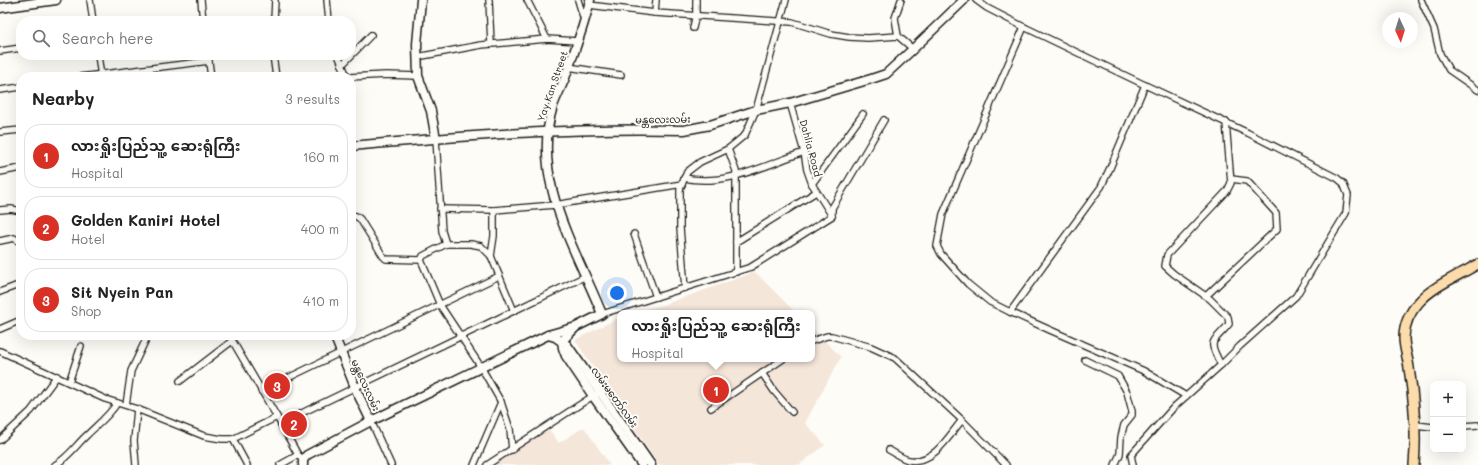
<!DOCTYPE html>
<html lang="en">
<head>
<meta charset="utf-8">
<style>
	:root { --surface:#fff; --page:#f2f2f2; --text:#222; --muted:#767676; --line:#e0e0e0; --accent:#d93025 }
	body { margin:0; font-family:Mali,"Noto Sans Myanmar",sans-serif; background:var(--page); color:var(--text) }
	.controls { position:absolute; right:12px; bottom:12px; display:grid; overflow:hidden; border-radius:8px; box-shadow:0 4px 16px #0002 }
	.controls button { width:36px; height:36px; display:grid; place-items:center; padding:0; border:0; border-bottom:1px solid var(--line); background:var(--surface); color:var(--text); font:20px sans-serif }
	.compass { position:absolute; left:1382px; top:12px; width:36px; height:36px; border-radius:50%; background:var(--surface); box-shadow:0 4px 16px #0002; rotate:176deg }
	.you { position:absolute; left:617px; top:293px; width:14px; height:14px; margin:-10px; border:3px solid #fff; border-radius:50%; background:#1a73e8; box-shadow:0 0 0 6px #1a73e833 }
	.badge { display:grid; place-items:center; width:26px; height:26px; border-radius:50%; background:var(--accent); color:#fff; font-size:13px; font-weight:700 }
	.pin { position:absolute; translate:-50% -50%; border:2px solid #fff; box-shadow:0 1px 4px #0006 }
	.popup { position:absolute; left:617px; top:310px; width:198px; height:52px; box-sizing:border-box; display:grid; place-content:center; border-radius:8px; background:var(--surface); filter:drop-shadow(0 1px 3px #0005); font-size:13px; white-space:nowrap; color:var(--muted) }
	.popup b { font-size:15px; color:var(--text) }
	.popup::after { content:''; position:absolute; left:50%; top:100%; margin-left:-8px; border:8px solid transparent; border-top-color:var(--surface) }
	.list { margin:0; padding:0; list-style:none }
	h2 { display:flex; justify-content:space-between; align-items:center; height:52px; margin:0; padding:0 16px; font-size:17px }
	h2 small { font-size:13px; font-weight:400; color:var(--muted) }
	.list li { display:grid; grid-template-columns:26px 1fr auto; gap:12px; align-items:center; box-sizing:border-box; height:64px; margin:0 8px 8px; padding:0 8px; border:1px solid var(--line); border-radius:16px }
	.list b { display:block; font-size:15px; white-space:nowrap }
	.list p { margin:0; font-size:13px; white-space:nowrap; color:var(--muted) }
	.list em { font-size:13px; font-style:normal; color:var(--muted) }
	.icon { flex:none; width:22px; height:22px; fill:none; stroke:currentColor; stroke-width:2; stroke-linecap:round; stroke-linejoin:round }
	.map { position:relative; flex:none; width:1478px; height:465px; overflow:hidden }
	.search { position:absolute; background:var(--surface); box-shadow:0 4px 16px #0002; left:16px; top:16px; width:340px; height:44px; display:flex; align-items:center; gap:10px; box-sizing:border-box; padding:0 14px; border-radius:16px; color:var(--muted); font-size:15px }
	.panel { position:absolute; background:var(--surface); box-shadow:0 4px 16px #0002; left:16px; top:72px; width:340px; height:268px; border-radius:16px }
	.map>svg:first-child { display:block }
</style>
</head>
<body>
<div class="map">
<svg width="1478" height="465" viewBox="0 0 1478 465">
	<rect width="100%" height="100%" fill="#fdfcf7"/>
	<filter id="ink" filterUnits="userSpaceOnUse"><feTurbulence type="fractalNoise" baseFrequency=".025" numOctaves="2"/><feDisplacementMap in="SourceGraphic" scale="8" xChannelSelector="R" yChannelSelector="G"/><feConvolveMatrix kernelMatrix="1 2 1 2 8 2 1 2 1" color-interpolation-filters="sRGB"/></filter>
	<g filter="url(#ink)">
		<g fill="#f5e6da">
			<path d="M755,272L796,313H629L663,305Z"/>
			<path d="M620,317V359H812V328L841,357L805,423L825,445L799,465H659L575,340Z"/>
			<path d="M584,427L610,465H492L548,428L559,443Z"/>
		</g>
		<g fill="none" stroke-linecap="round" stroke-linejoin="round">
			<defs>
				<g id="street">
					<path d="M90,0L93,21"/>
					<path d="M201,0L203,21"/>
					<path d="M327,0L329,21"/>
					<path d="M489,0L491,44"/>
					<path d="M527,0L547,39"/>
					<path d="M578,0L584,20"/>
					<path d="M976,0L987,8L1020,25L1145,85L1248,133L1337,178L1343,183L1348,195L1346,213L1296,296L1240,346L1221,365L1174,407L1131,455L1133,465"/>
					<path d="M1421,0L1434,29L1440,54L1449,70L1478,90"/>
					<path d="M589,5L655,13L792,22L831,34L849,37L868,38L898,36L913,49"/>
					<path d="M655,13L656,0"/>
					<path d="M274,21L275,0"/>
					<path d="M1024,27L943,214L937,246L941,254L968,284L990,302L1010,312L1050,330L1144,371L1186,396"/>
					<path d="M693,28L696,14V0"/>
					<path d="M898,36L895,18L901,0"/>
					<path d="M0,51L21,48"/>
					<path d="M98,55L101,77"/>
					<path d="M208,55L211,77"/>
					<path d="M273,55L276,77"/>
					<path d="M338,55L347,76L349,77L386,75L418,76"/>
					<path d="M417,57L481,45L547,39L577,41"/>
					<path d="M342,65L371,35"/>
					<path d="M568,67L621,75"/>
					<path d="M79,77L209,61"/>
					<path d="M0,90L21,87"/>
					<path d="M790,103L804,152L807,170L812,184L832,216"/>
					<path d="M0,132L21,130"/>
					<path d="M436,139L442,231L446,244"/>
					<path d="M728,149L736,171V272"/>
					<path d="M0,172L21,168"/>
					<path d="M684,178C726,187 765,165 804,152"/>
					<path d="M812,184L863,114"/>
					<path d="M440,209L494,210L555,205L682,184"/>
					<path d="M0,210L11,209L21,211"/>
					<path d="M351,215L356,216L360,219L383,256L386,259L421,260"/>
					<path d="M634,234L656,297"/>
					<path d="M0,241L14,238L21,243"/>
					<path d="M736,242L816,192"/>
					<path d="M491,256L494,236V210"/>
					<path d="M685,288L680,228V189L687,172L700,162L728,149L745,135L756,110L786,0"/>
					<path d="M0,292L21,284"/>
					<path d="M1206,296L1277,229L1276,213L1247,181L1231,179"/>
					<path d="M1010,312L1101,187L1110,168L1145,85"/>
					<path d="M602,314L751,267L832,216V208L884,120"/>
					<path d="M0,329L21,320"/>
					<path d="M229,335L277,417L298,455L303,460"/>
					<path d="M812,341L827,336H832L871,347L895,358L962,420L1006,465"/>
					<path d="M0,351L105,399L137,409L204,436L222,439H233L277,417"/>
					<path d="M1085,360L1118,376L1127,392L1132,411V415L1124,425L1121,437L1120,454L1115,465"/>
					<path d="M1221,365C1207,338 1212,345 1229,324L1228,317L1210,299L1174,274L1165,266L1167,255L1227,191L1231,183L1226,122"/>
					<path d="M762,373L774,391L792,412"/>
					<path d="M180,381L232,341"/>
					<path d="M69,382L81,346"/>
					<path d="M261,391L499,276"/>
					<path d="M126,405L131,371L148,335"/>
					<path d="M711,408L783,359"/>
					<path d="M371,421L391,465"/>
					<path d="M281,423L586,276"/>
					<path d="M1416,425L1433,427"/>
					<path d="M1463,426L1478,425"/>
					<path d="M233,439L247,465"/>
					<path d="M0,440L31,411L57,376"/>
					<path d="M512,450L510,429L501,402L481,367L440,305L421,260L423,256L446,244H471L481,246L491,256L514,311"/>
					<path d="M889,450C895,453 903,459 909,460C934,464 949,436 962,420"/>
					<path d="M55,465C69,457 76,445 87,435C97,425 110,415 117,403"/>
					<path d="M136,465L134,441L137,409"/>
					<path d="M280,465L298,455"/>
					<path d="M474,465L501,402"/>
					<path d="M487,465L596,394"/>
				</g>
				<g id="secondary">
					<path d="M421,0L417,44L418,76L431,111L436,139"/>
					<path d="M0,8L56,0"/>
					<path d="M351,146C462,136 573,127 684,130L710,125L756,110L790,103L871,79L886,74L913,49L964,0"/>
					<path d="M574,329L562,341L563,348L566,356L593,396L642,465"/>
					<path d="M334,335L357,392L371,421"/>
					<path d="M548,335L555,337L567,345L651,465"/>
					<path d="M303,465V460L307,455L371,421L548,335L576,327L602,314C576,249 530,179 553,106C556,97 561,88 565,78C574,52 584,27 590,0"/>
				</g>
				<path id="primary" d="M1414,465C1417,432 1414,400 1409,368C1408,358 1404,348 1404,338C1404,324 1410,312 1419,302C1433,286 1460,275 1478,264"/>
			</defs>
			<use href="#street" stroke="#1c1c1c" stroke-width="8"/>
			<use href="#secondary" stroke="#1c1c1c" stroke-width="11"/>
			<use href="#primary" stroke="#1c1c1c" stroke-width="12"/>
			<use href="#street" stroke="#fdfcf7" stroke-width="5.5"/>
			<use href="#secondary" stroke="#fdfcf7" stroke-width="8"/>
			<use href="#primary" stroke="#fddcac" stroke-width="9"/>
		</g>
	</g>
	<g text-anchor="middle" stroke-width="4" stroke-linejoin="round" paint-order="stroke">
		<g font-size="10" fill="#1c1c1c" stroke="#fdfcf7">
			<text transform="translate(552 86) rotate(-71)" y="4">Yay Kan Street</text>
			<text transform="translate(663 119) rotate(-1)" y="4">မန္တလေးလမ်း</text>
			<text transform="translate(811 148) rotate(75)" y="4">Dahlia Road</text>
			<text transform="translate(366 385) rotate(66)" y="4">မန္တလေးလမ်း</text>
			<text transform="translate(615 397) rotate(54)" y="4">လမ်းမတော်လမ်း</text>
		</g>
	</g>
</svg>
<div class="controls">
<button>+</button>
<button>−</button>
</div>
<svg class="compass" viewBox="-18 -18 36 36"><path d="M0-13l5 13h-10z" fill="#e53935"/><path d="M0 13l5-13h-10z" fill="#767676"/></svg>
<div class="you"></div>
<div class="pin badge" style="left:716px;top:390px">1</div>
<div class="popup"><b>လားရှိုးပြည်သူ့ ဆေးရုံကြီး</b>Hospital</div>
<div class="pin badge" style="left:294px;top:424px">2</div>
<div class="pin badge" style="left:277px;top:386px">3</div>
<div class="search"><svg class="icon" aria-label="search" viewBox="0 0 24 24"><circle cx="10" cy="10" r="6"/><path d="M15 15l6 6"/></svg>Search here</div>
<section class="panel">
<h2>Nearby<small>3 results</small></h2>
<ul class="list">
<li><span class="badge">1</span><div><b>လားရှိုးပြည်သူ့ ဆေးရုံကြီး</b><p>Hospital</p></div><em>160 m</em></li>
<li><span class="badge">2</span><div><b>Golden Kaniri Hotel</b><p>Hotel</p></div><em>400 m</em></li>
<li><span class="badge">3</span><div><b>Sit Nyein Pan</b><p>Shop</p></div><em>410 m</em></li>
</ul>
</section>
</div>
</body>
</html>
